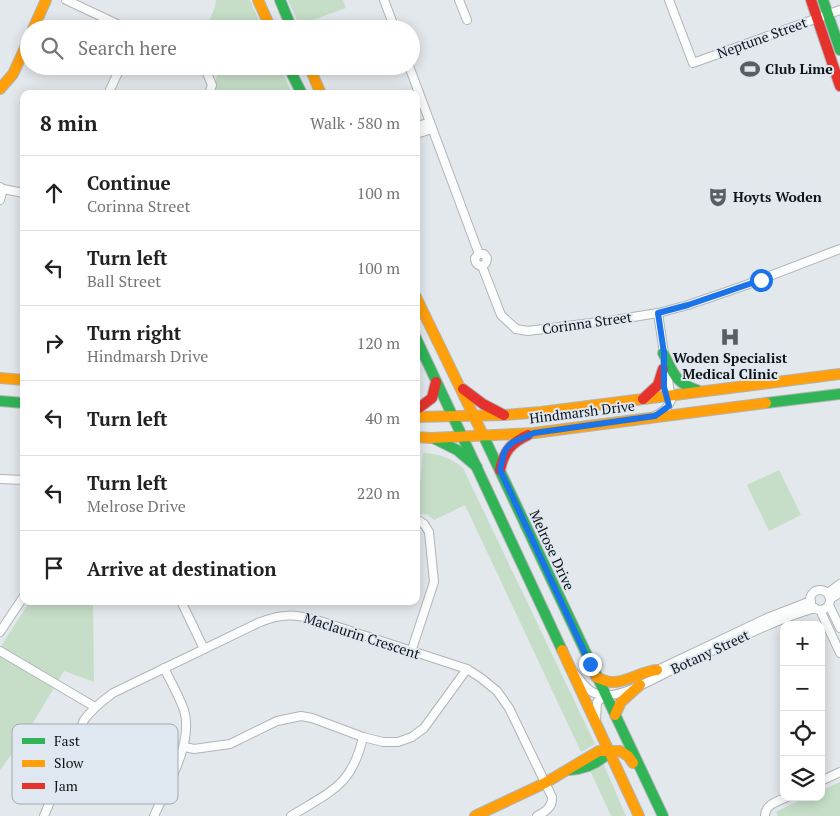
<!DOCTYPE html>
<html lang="en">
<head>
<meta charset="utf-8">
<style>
	:root { --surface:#fff; --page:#f2f2f2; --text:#222; --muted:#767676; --line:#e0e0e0 }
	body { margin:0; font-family:"PT Serif",serif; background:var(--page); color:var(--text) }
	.controls { position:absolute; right:15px; bottom:15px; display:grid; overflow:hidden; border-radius:10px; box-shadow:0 2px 12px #0003 }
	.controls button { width:45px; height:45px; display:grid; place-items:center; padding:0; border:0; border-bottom:1px solid var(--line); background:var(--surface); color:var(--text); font:25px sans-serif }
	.stop { position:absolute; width:15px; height:15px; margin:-11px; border:4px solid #1a73e8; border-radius:50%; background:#fff }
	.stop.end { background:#1a73e8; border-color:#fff; box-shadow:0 1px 5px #0008 }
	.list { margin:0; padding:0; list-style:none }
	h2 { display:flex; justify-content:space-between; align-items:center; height:65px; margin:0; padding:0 20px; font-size:21px }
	h2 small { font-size:16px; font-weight:400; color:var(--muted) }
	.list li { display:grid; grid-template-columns:32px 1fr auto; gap:15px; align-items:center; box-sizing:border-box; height:75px; padding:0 20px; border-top:1px solid var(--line) }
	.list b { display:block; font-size:19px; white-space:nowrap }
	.list p { margin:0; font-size:16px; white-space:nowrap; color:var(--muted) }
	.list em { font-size:16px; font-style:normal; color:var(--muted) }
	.icon { flex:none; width:28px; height:28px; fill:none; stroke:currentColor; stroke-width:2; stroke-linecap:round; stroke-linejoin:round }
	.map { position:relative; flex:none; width:840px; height:816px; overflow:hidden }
	.search { position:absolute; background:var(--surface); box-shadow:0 2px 12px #0003; left:20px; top:20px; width:400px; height:55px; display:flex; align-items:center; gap:12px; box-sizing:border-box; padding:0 18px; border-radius:28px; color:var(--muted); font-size:19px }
	.panel { position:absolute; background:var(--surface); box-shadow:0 2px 12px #0003; left:20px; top:90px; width:400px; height:515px; border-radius:10px }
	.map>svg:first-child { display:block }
</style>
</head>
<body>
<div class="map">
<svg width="840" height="816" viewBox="0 0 840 816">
	<rect width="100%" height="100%" fill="#e3e8ed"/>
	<g fill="#c6dec8">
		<path d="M216,0H250L263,29H206L215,7Z"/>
		<path d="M288,0H343L346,8L313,20L316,29H301Z"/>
		<path d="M213,66H280L292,94H213L217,75Z"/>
		<path d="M423,453C440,454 451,458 463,468L595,744L581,752L465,505L434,520L427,514L417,515Z"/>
		<path d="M779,470L801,515L769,531L747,485Z"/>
		<path d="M30,601H93L94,682L64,671L25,736L0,770V648Z"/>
		<path d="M603,763L626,816H611L589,768Z"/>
		<path d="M840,782V816H778L776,812L807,797H821V791Z"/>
	</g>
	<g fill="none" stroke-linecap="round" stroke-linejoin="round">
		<defs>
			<g id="street">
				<path d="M66,0L128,29"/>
				<path d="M384,0L395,29"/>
				<path d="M459,0L467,20"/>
				<path d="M669,0L693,63L840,10"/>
				<path d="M204,66L212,85L209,94"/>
				<path d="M409,66L479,254"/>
				<path d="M385,70L397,66"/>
				<path d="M108,94L121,66"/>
				<path d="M416,127L430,122"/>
				<path d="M416,134L432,129"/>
				<path d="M0,187L3,189L24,193"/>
				<path d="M0,200L3,189"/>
				<path d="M479,254L475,258C475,263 478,266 482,266L501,315L516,329L528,331L614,320L658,313L688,305L746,285L840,249"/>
				<path d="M479,254H484L487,258L486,263L482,266"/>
				<path d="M657,415L666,409L671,400L658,313"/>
				<path d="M0,479L24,480"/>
				<circle cx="820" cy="600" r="10"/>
				<path d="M828,593L840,584"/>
				<path d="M830,599L840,593"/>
				<path d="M181,601L204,649"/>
				<path d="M829,605L840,628"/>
				<path d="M820,610L840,653"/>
				<path d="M0,632L24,596"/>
				<path d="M0,651L95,707"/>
				<path d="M411,652L434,582L429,532L424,524L416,519"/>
				<path d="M653,672L767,618L811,601"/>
				<path d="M576,675C583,684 590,694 602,695C621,698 653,679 670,671C718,649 765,623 815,608"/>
				<path d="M596,720L597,702L607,694"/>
				<path d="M185,747L194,749L230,744L277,721L301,716L312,718L363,737L383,742H398L412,737L424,728L467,669"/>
				<path d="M821,781L840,772"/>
				<path d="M44,816L84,720C92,709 102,701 113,693L258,623C282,613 295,614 320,621L467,669L481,678L497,691L509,708L552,797C553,807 545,812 537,816"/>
				<path d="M154,816C167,787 194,742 184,710C179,696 171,682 164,668"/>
				<path d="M291,816C331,791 352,786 363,737"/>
				<path d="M765,816C765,804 777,802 787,797"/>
			</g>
			<g id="fast">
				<path d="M280,0L292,29"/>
				<path d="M823,0L840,50"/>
				<path d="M288,66L302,94"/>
				<path d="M416,338L462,436"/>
				<path d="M663,353C673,372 675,383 697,390"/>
				<path d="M0,401L24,403"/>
				<path d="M766,403L840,394"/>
				<path d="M483,435L663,816"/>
				<path d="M462,436L562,650"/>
				<path d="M435,439L457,450L477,467"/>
				<path d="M569,770C585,769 598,764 609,752"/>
			</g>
			<g id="slow">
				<path d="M258,0L271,29"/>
				<path d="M33,29L46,0"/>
				<path d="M309,66L321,94"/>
				<path d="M0,89L13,74L29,39"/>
				<path d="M416,297L483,435"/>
				<path d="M0,378L24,380"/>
				<path d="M416,417L505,415L541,412L840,374"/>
				<path d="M416,437L431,438L534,433L766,403"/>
				<path d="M562,650L639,816"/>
				<path d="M596,677C601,679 607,682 612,682C626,683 642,671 657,670"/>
				<path d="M615,715L621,702L640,685"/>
				<path d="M475,816L545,783L599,751H620L628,756L633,763"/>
			</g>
			<g id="jam">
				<path d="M811,0L840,86"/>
				<path d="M463,389L483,404L504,415"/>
				<path d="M643,399L658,385L663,369"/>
				<path d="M416,410L432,398L436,382"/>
				<path d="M500,470C504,451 511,443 528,435"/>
			</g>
		</defs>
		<use href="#street" stroke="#b0b4b7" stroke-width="10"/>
		<use href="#fast" stroke="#b0b4b7" stroke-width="12"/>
		<use href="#slow" stroke="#b0b4b7" stroke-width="12"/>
		<use href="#jam" stroke="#b0b4b7" stroke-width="12"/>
		<use href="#street" stroke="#fbfcfc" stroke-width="8"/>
		<use href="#fast" stroke="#30b455" stroke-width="10"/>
		<use href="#slow" stroke="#ff9f0a" stroke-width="10"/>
		<use href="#jam" stroke="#e5322d" stroke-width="10"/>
	</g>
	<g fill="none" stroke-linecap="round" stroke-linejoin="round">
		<path stroke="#1a73e8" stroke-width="6" d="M590,664L500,470L504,453L506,449L513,442L534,433L655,416L669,406L664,387V353L658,313L688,305L761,280"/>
	</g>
	<defs>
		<symbol id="stadium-bare" viewBox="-9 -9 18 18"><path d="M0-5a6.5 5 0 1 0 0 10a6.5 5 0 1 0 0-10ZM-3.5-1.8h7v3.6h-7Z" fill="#5a5e62" stroke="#dfe8f1" stroke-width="2.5" paint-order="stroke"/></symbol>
		<symbol id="theatre-bare" viewBox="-9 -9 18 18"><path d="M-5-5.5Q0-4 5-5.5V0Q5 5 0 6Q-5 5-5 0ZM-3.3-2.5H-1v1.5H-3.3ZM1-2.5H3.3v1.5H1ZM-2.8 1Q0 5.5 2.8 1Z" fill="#5a5e62" stroke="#dfe8f1" stroke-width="2.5" paint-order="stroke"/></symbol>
		<symbol id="hospital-bare" viewBox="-9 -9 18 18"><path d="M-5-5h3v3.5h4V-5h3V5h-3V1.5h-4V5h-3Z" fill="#5a5e62" stroke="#dfe8f1" stroke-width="2.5" paint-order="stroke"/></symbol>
	</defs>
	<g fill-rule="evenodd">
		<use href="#stadium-bare" x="736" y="55" width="28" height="28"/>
		<use href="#theatre-bare" x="704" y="183" width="28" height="28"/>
		<use href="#hospital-bare" x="716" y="323" width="28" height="28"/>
	</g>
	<g text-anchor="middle" stroke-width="4" stroke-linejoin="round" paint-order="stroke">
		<g font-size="14" fill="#111417" stroke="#dfe8f1">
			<text transform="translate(762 38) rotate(-20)" y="5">Neptune Street</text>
			<text transform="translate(587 323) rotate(-8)" y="5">Corinna Street</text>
			<text transform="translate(582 412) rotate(-7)" y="5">Hindmarsh Drive</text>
			<text transform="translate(552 550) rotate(65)" y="5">Melrose Drive</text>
			<text transform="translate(362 636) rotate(18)" y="5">Maclaurin Crescent</text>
			<text transform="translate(710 652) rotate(-25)" y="5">Botany Street</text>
		</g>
		<g font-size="14" font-weight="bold" fill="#111417" stroke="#dfe8f1" text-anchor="start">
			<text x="765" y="74">Club Lime</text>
			<text x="733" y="202">Hoyts Woden</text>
			<text x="730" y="363" text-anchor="middle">Woden Specialist<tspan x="730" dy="16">Medical Clinic</tspan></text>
		</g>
	</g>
	<rect x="12" y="724" width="166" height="80" rx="8" fill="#dfe8f1" stroke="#a1a8b0" stroke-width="1"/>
	<rect x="22" y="738" width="23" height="6" fill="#30b455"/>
	<rect x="22" y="760" width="23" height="7" fill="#ff9f0a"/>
	<rect x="22" y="783" width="23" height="6" fill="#e5322d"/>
	<g font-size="14" fill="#111417">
		<text x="54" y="746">Fast</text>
		<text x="54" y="768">Slow</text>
		<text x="54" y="791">Jam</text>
	</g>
</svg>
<div class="controls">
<button>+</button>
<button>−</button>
<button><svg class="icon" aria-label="locate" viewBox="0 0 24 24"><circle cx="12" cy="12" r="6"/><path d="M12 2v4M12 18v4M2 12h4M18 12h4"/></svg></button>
<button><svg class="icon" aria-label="layers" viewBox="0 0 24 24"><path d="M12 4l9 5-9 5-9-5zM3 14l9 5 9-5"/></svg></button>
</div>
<div class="stop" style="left:761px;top:280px"></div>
<div class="stop end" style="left:590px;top:664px"></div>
<div class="search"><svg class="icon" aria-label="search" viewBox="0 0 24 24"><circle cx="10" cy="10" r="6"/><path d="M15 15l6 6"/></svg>Search here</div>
<section class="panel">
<h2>8 min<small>Walk · 580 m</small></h2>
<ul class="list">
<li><svg class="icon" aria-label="ahead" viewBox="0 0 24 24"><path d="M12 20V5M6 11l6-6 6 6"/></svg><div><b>Continue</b><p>Corinna Street</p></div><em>100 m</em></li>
<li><svg class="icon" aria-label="left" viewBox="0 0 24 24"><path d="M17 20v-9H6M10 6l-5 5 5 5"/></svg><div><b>Turn left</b><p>Ball Street</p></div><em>100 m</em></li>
<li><svg class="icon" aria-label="right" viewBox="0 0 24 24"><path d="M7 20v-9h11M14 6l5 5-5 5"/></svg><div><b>Turn right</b><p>Hindmarsh Drive</p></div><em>120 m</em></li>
<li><svg class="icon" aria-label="left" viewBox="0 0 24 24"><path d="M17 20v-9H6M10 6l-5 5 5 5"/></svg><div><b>Turn left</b></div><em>40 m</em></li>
<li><svg class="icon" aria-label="left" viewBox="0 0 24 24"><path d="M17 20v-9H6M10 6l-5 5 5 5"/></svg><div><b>Turn left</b><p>Melrose Drive</p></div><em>220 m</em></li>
<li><svg class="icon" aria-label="arrive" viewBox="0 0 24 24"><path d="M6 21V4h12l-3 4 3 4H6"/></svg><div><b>Arrive at destination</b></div></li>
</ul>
</section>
</div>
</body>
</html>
